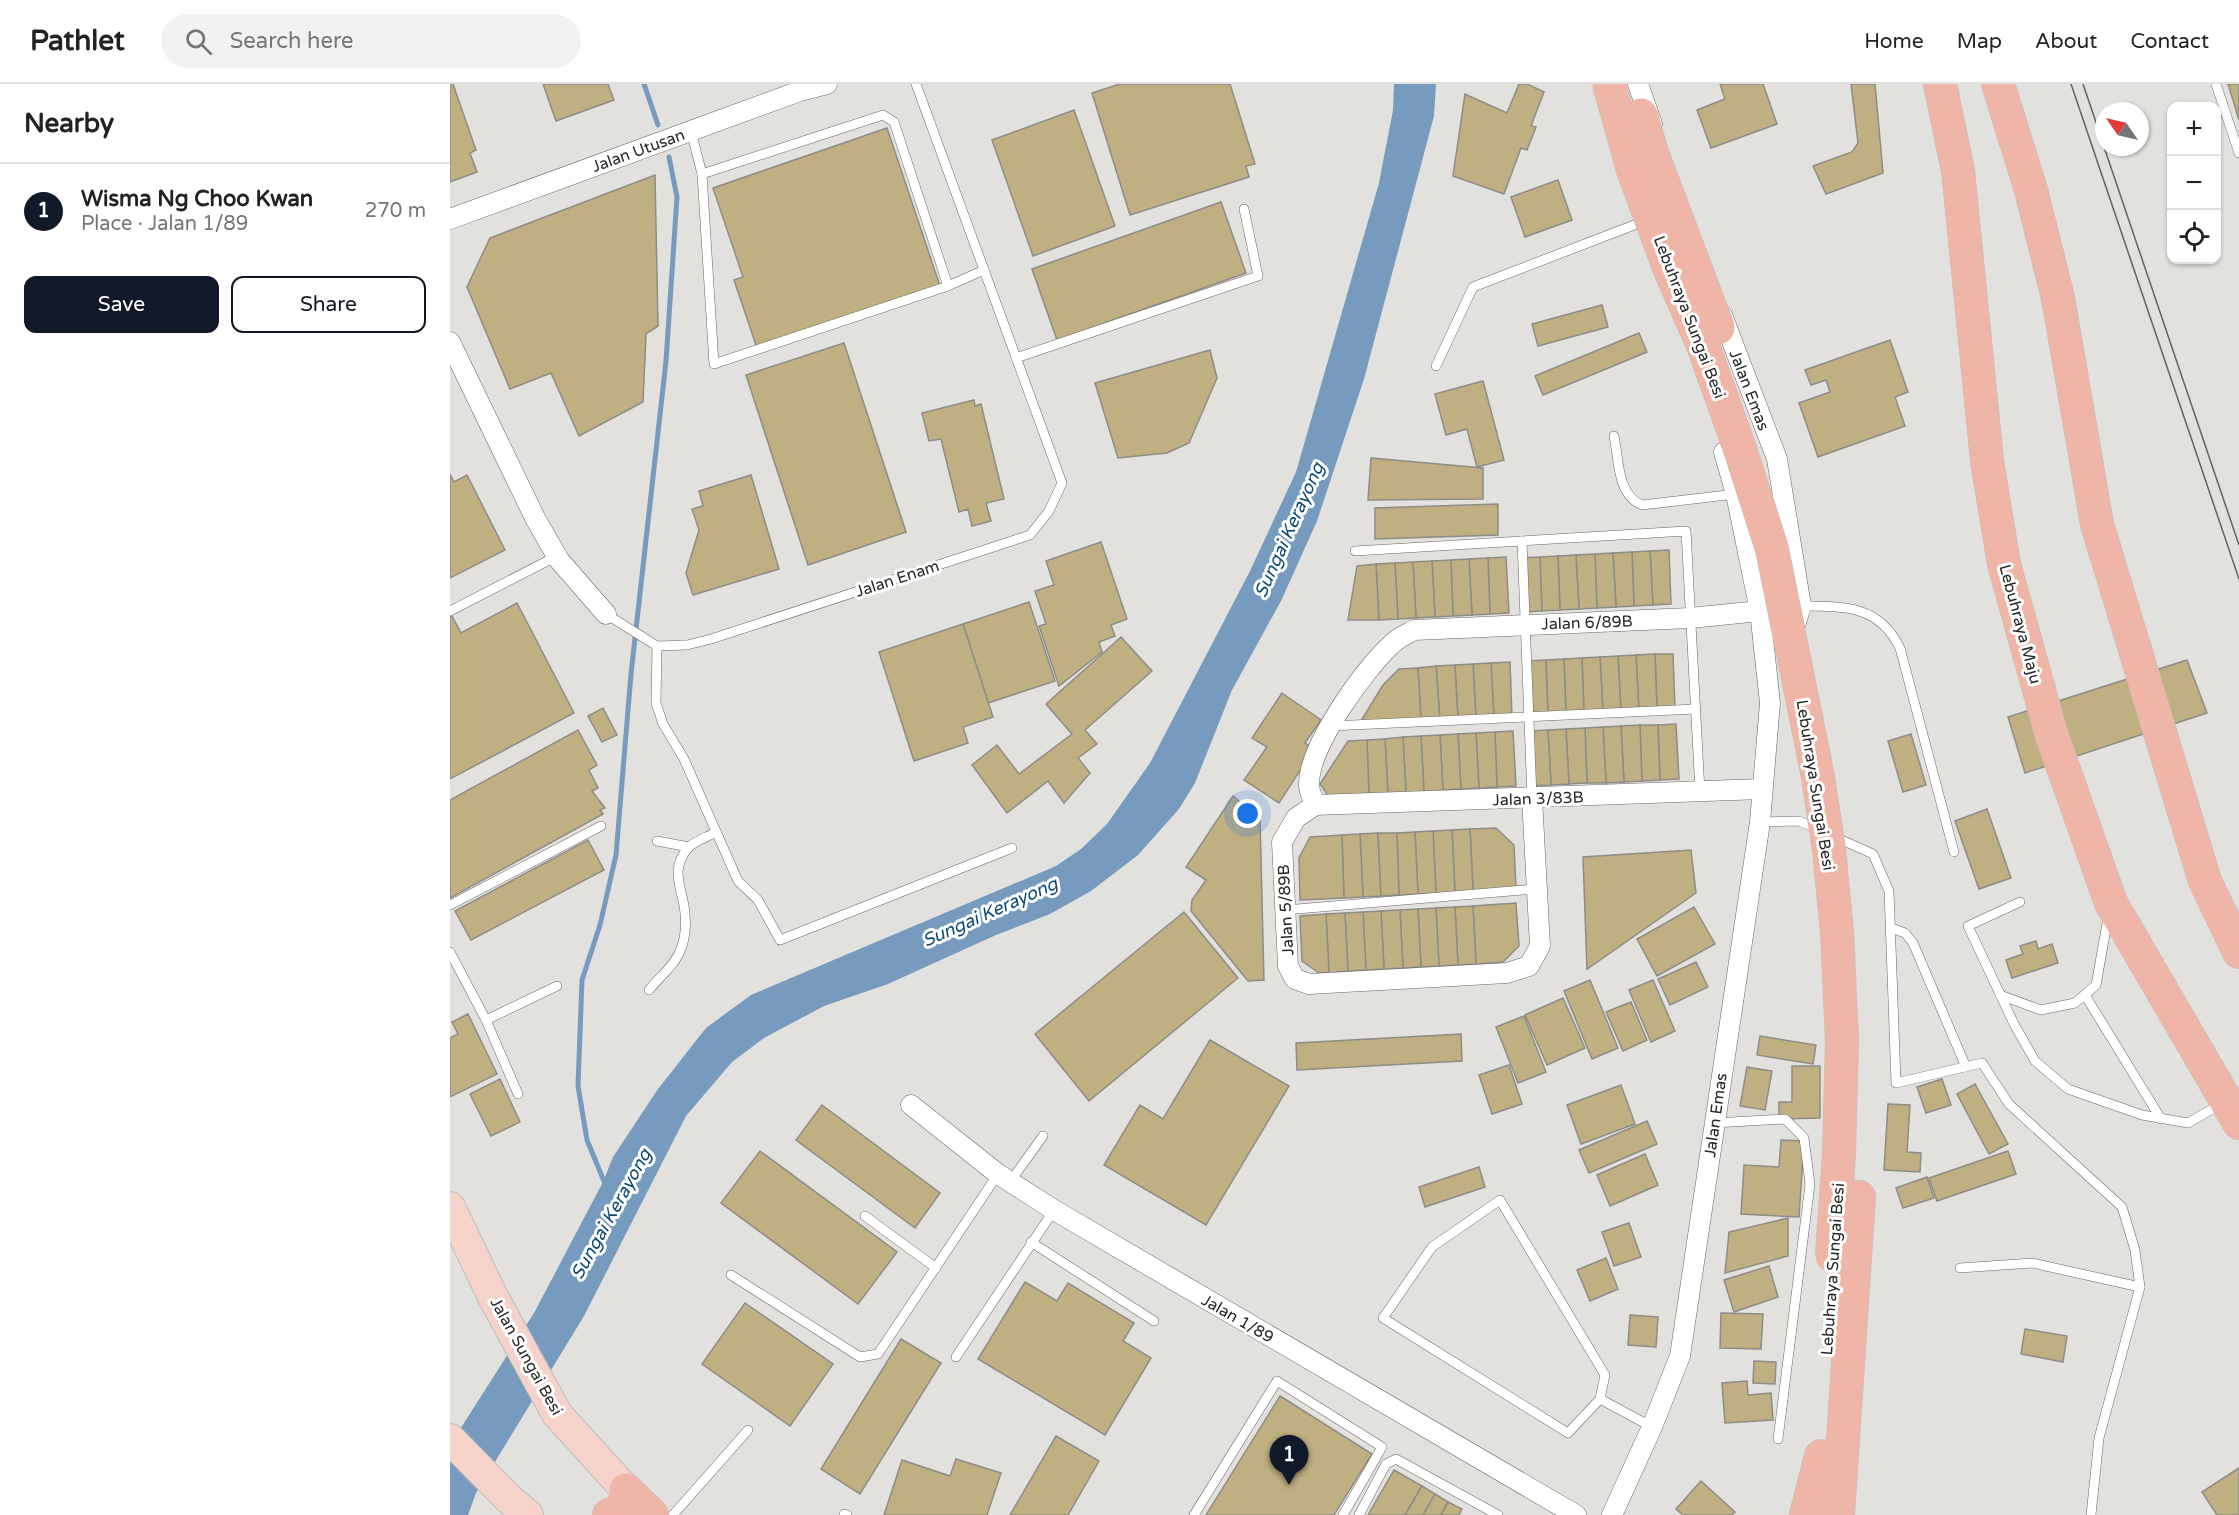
<!DOCTYPE html>
<html lang="en">
<head>
<meta charset="utf-8">
<style>
	:root { --surface:#fff; --page:#f2f2f2; --text:#222; --muted:#767676; --line:#e0e0e0; --accent:#111827 }
	body { margin:0; font-family:"Varela Round",sans-serif; background:var(--page); color:var(--text) }
	.controls { position:absolute; right:18px; top:18px; display:grid; overflow:hidden; border-radius:12px; box-shadow:0 2px 4px #0004 }
	.controls button { width:54px; height:54px; display:grid; place-items:center; padding:0; border:0; border-bottom:2px solid var(--line); background:var(--surface); color:var(--text); font:30px sans-serif }
	.compass { position:absolute; left:1645px; top:18px; width:54px; height:54px; border-radius:50%; background:var(--surface); box-shadow:0 2px 4px #0004; rotate:304deg }
	.you { position:absolute; left:798px; top:730px; width:21px; height:21px; margin:-15px; border:4px solid #fff; border-radius:50%; background:#1a73e8; box-shadow:0 0 0 9px #1a73e833 }
	.badge { display:grid; place-items:center; width:39px; height:39px; border-radius:50%; background:var(--accent); color:#fff; font-size:20px; font-weight:700 }
	.pin { position:absolute; translate:-50% -50px; filter:drop-shadow(0 2px 3px #0008) }
	.pin::after { content:''; position:absolute; top:32px; width:21px; height:18px; background:inherit; clip-path:polygon(0 0,100% 0,50% 100%) }
	.list { margin:0; padding:0; list-style:none }
	h2 { display:flex; justify-content:space-between; align-items:center; height:78px; margin:0; padding:0 24px; font-size:26px }
	h2 small { font-size:20px; font-weight:400; color:var(--muted) }
	.list li { display:grid; grid-template-columns:39px 1fr auto; gap:18px; align-items:center; box-sizing:border-box; height:96px; padding:0 24px; border-top:2px solid var(--line) }
	.list b { display:block; font-size:22px; white-space:nowrap }
	.list p { margin:0; font-size:20px; white-space:nowrap; color:var(--muted) }
	.list em { font-size:20px; font-style:normal; color:var(--muted) }
	.actions { display:flex; gap:12px; padding:18px 24px }
	.actions a { flex:1; padding:14px 0; border:2px solid var(--accent); border-radius:12px; text-align:center; font-size:21px; color:var(--accent) }
	.actions .main { background:var(--accent); color:#fff }
	.icon { flex:none; width:33px; height:33px; fill:none; stroke:currentColor; stroke-width:2; stroke-linecap:round; stroke-linejoin:round }
	.map { position:relative; flex:none; width:1789px; height:1431px; overflow:hidden }
	header { display:flex; align-items:center; gap:36px; box-sizing:border-box; height:84px; padding:0 30px; background:var(--surface); border-bottom:2px solid var(--line) }
	header strong { font-size:28px }
	nav { display:flex; gap:33px; margin-inline-start:auto; font-size:21px }
	.search { width:420px; height:54px; background:var(--page); display:flex; align-items:center; gap:15px; box-sizing:border-box; padding:0 21px; border-radius:33px; color:var(--muted); font-size:22px }
	main { display:flex }
	aside { flex:1; background:var(--surface) }
	.map>svg:first-child { display:block }
</style>
</head>
<body>
<header>
<strong>Pathlet</strong>
<div class="search"><svg class="icon" aria-label="search" viewBox="0 0 24 24"><circle cx="10" cy="10" r="6"/><path d="M15 15l6 6"/></svg>Search here</div>
<nav><a>Home</a><a>Map</a><a>About</a><a>Contact</a></nav>
</header>
<main>
<aside>
<h2>Nearby<small></small></h2>
<ul class="list">
<li><span class="badge">1</span><div><b>Wisma Ng Choo Kwan</b><p>Place · Jalan 1/89</p></div><em>270 m</em></li>
</ul>
<div class="actions"><a class="main">Save</a><a>Share</a></div>
</aside>
<div class="map">
<svg width="1789" height="1431" viewBox="0 0 1789 1431">
	<rect width="100%" height="100%" fill="#e3e1dd"/>
	<path fill="#769bbe" d="M944,0H986L984,32L914,295L867,437L831,517L782,606L745,699L729,725L688,771L641,807L600,830L546,851L438,900L374,922L314,954L282,978L236,1032L134,1232L26,1409L18,1431H0V1361L84,1229L153,1098L163,1073L208,1005L256,944L301,911L606,782L631,765L657,740L700,679L800,487L846,388L929,99L943,26Z"/>
	<g fill="none" stroke-linecap="round" stroke-linejoin="round">
		<g stroke="#769bbe" stroke-width="5">
			<path d="M194,0L208,41"/>
			<path d="M156,1102L137,1056L128,1002L132,896L150,841L166,771L181,590L216,277L227,113L219,73"/>
		</g>
	</g>
	<g fill="#c0b081" stroke="#8d8c88" stroke-width="1.5">
		<path d="M0,0H3L26,66L20,69L27,88L0,98Z"/>
		<path d="M93,0H158L164,16L106,37Z"/>
		<path d="M670,0H780L805,80L796,82L799,93L680,131L642,9Z"/>
		<path d="M1069,0H1077L1094,8L1081,42L1086,43L1077,66L1071,64L1054,110L1003,92L1015,10L1057,29Z"/>
		<path d="M1270,0H1313L1327,40L1261,64L1247,26L1275,15Z"/>
		<path d="M1401,0H1425L1433,89L1376,110L1363,82L1402,68L1408,59Z"/>
		<path d="M1778,0H1789V36Z"/>
		<path d="M624,26L665,142L583,172L542,56Z"/>
		<path d="M437,44L490,202L307,264L284,196L293,193L263,104Z"/>
		<path d="M205,91L208,242L196,250L193,318L129,352L101,289L60,305L17,203L40,154Z"/>
		<path d="M1108,96L1122,136L1075,153L1061,113Z"/>
		<path d="M771,118L796,189L607,256L582,185Z"/>
		<path d="M1152,221L1158,243L1088,262L1082,240Z"/>
		<path d="M1189,249L1197,268L1093,311L1085,292Z"/>
		<path d="M1440,256L1458,308L1445,313L1455,342L1368,373L1349,319L1380,308L1376,296L1361,301L1355,286Z"/>
		<path d="M394,259L456,448L358,481L296,291Z"/>
		<path d="M760,266L767,294L739,359L717,369L668,374L645,299Z"/>
		<path d="M1033,297L1054,376L1027,383L1017,345L996,351L985,310Z"/>
		<path d="M524,316L525,322L531,320L554,415L536,419L541,437L522,442L518,425L509,428L491,355L479,357L472,329Z"/>
		<path d="M921,374L1033,384V415L918,416Z"/>
		<path d="M0,390L4,398L17,391L55,466L0,494Z"/>
		<path d="M301,391L329,485L243,511L236,489L249,446L242,425L253,422L249,407Z"/>
		<path d="M1048,420V451L925,455V424Z"/>
		<path d="M651,458L677,535L661,541L665,552L649,558L652,568L609,602L589,542L596,540L585,507L604,501L596,477Z"/>
		<path d="M1219,466L1221,520L1203,521L1200,467Z"/>
		<path d="M1200,467L1203,521L1184,522L1182,468Z"/>
		<path d="M1182,468L1184,522L1166,523L1163,469Z"/>
		<path d="M1163,469L1166,523L1147,524L1145,470Z"/>
		<path d="M1145,470L1147,524L1129,525L1126,471Z"/>
		<path d="M1126,471L1129,525L1110,526L1108,472Z"/>
		<path d="M1108,472L1110,526L1092,527L1090,473Z"/>
		<path d="M1056,473L1059,529L1040,530L1038,474Z"/>
		<path d="M1090,473L1092,527L1074,528L1071,474Z"/>
		<path d="M1038,474L1040,530L1022,531L1019,475Z"/>
		<path d="M1019,475L1022,531L1003,532L1001,476Z"/>
		<path d="M1001,476L1003,532L985,533L982,477Z"/>
		<path d="M982,477L985,533L966,534L963,478Z"/>
		<path d="M963,478L966,534L948,535L945,479Z"/>
		<path d="M945,479L948,535L929,536L926,480Z"/>
		<path d="M926,480L929,536H898L907,482Z"/>
		<path d="M579,518L605,597L538,619L513,540Z"/>
		<path d="M67,519L124,629L0,695V533L2,532L11,549Z"/>
		<path d="M513,540L543,633L513,643L518,659L464,677L429,568Z"/>
		<path d="M671,553L702,587L635,646L647,660L628,674L640,689L614,719L598,697L557,729L522,681L547,661L569,690L622,650L596,620Z"/>
		<path d="M1205,570H1223L1225,625L1207,626Z"/>
		<path d="M1205,570L1207,626L1189,627L1186,571Z"/>
		<path d="M1186,571L1189,627L1171,628L1168,572Z"/>
		<path d="M1168,572L1171,628L1153,629L1150,573Z"/>
		<path d="M1150,573L1153,629L1134,630L1132,574Z"/>
		<path d="M1132,574L1134,630L1116,631L1114,575Z"/>
		<path d="M1114,575L1116,631H1098L1096,576Z"/>
		<path d="M1096,576L1098,631L1080,632L1077,577Z"/>
		<path d="M1737,576L1757,629L1575,689L1558,633Z"/>
		<path d="M1060,578L1062,633L1044,634L1041,579Z"/>
		<path d="M1041,579L1044,634L1026,635L1023,580Z"/>
		<path d="M1023,580L1026,635L1008,636L1005,581Z"/>
		<path d="M1005,581L1008,636L990,637L986,582Z"/>
		<path d="M986,582L990,637L971,638L968,584Z"/>
		<path d="M968,584L971,638L909,640L933,601L949,585Z"/>
		<path d="M832,609L871,636L855,659L864,665L829,719L794,696L817,663L802,654Z"/>
		<path d="M153,624L167,651L152,658L138,632Z"/>
		<path d="M1226,640L1229,695L1210,696L1208,641Z"/>
		<path d="M1190,641H1208L1210,696L1192,697Z"/>
		<path d="M1190,641L1192,697L1174,698L1171,642Z"/>
		<path d="M1171,642L1174,698L1156,699L1153,643Z"/>
		<path d="M1153,643L1156,699H1137L1135,644Z"/>
		<path d="M1135,644L1137,699L1119,700L1116,645Z"/>
		<path d="M1116,645L1119,700L1101,701L1098,646Z"/>
		<path d="M128,646L147,681L139,686L148,704L142,707L155,724L150,726L153,730L0,814V716Z"/>
		<path d="M1098,646L1101,701L1082,702L1080,647Z"/>
		<path d="M1063,647L1066,702L1047,703L1045,648Z"/>
		<path d="M1045,648L1047,703L1029,704L1026,649Z"/>
		<path d="M1026,649L1029,704L1011,705L1008,650Z"/>
		<path d="M1008,650L1011,705L993,706L990,651Z"/>
		<path d="M1461,650L1476,701L1453,708L1438,657Z"/>
		<path d="M990,651L993,706L974,708L971,652Z"/>
		<path d="M971,652L974,708L956,709L953,653Z"/>
		<path d="M953,653L956,709L938,710L935,655Z"/>
		<path d="M935,655L938,710L919,711L917,656Z"/>
		<path d="M917,656L919,711L879,713L870,700L898,657Z"/>
		<path d="M783,712L810,735L814,896L798,897L741,827L742,816L756,796L736,783Z"/>
		<path d="M1537,725L1561,794L1529,805L1505,737Z"/>
		<path d="M1046,744L1064,761L1066,805L1023,807L1020,745Z"/>
		<path d="M1020,745L1023,807L1005,808L1002,746Z"/>
		<path d="M1002,746L1005,808L986,809L983,747Z"/>
		<path d="M983,747L986,809L968,810L965,748Z"/>
		<path d="M965,748L968,810L949,811L947,749Z"/>
		<path d="M928,749L931,812L913,813L910,750Z"/>
		<path d="M928,749H947L949,811L931,812Z"/>
		<path d="M910,750L913,813L894,814L892,751Z"/>
		<path d="M892,751L894,814L850,816L849,774L860,753Z"/>
		<path d="M138,756L154,786L21,856L5,827Z"/>
		<path d="M1241,766L1246,809L1137,885L1133,773Z"/>
		<path d="M1066,819L1069,862L1053,878L1026,880L1023,822Z"/>
		<path d="M1023,822L1026,880L1008,881L1005,823Z"/>
		<path d="M1005,823L1008,881L989,882L986,824Z"/>
		<path d="M1244,823L1265,860L1207,892L1187,855Z"/>
		<path d="M986,824L989,882L971,883L968,825Z"/>
		<path d="M968,825L971,883L953,884L950,826Z"/>
		<path d="M950,826L953,884L934,885L931,827Z"/>
		<path d="M931,827L934,885L916,886L913,828Z"/>
		<path d="M734,828L788,894L639,1017L585,950Z"/>
		<path d="M913,828L916,886L898,887L895,829Z"/>
		<path d="M895,829L898,887L879,889L876,830Z"/>
		<path d="M876,830L879,889H869L852,877L850,832Z"/>
		<path d="M1586,857L1588,865L1602,860L1608,879L1562,894L1556,876L1573,870L1570,862Z"/>
		<path d="M1246,878L1258,903L1220,921L1208,895Z"/>
		<path d="M1140,896L1168,964L1142,975L1114,907Z"/>
		<path d="M1203,896L1225,947L1201,958L1179,906Z"/>
		<path d="M1113,914L1135,964L1097,981L1075,931Z"/>
		<path d="M1181,918L1197,956L1173,967L1156,928Z"/>
		<path d="M18,930L47,990L0,1013V954L8,950L2,938Z"/>
		<path d="M1074,932L1096,988L1068,999L1046,943Z"/>
		<path d="M1011,950L1012,977L847,986L846,959Z"/>
		<path d="M1310,952L1366,961L1363,980L1307,971Z"/>
		<path d="M760,956L839,1002L756,1141L654,1081L690,1021L713,1035Z"/>
		<path d="M1059,981L1072,1020L1042,1030L1029,991Z"/>
		<path d="M1342,982H1370V1034L1329,1035V1018H1342Z"/>
		<path d="M1297,983L1322,987L1315,1026L1290,1022Z"/>
		<path d="M50,995L70,1038L41,1052L20,1010Z"/>
		<path d="M1492,995L1501,1021L1476,1029L1467,1003Z"/>
		<path d="M1525,1000L1558,1060L1539,1070L1507,1010Z"/>
		<path d="M1171,1001L1185,1040L1131,1060L1117,1021Z"/>
		<path d="M1438,1020L1460,1021L1457,1068L1471,1069L1470,1088L1434,1086Z"/>
		<path d="M372,1021L490,1109L465,1144L346,1056Z"/>
		<path d="M1197,1037L1207,1060L1139,1089L1129,1066Z"/>
		<path d="M1331,1056L1354,1057L1349,1133L1291,1130L1294,1081L1329,1083Z"/>
		<path d="M310,1067L447,1168L408,1220L271,1119Z"/>
		<path d="M1558,1067L1566,1090L1487,1117L1479,1094Z"/>
		<path d="M1195,1070L1208,1101L1160,1122L1147,1091Z"/>
		<path d="M1029,1083L1035,1103L975,1123L969,1103Z"/>
		<path d="M1477,1093L1484,1114L1453,1124L1446,1104Z"/>
		<path d="M1338,1134V1172L1275,1189L1279,1148Z"/>
		<path d="M1179,1139L1191,1173L1164,1182L1152,1148Z"/>
		<path d="M1156,1174L1168,1205L1140,1217L1127,1186Z"/>
		<path d="M1319,1182L1328,1213L1284,1228L1274,1196Z"/>
		<path d="M575,1198L607,1217L618,1199L684,1239L673,1257L701,1274L655,1351L528,1275Z"/>
		<path d="M295,1219L383,1280L340,1342L252,1280Z"/>
		<path d="M1271,1229L1313,1230L1311,1265L1270,1264Z"/>
		<path d="M1180,1231L1208,1233L1206,1263L1178,1261Z"/>
		<path d="M1575,1245L1617,1252L1613,1278L1571,1270Z"/>
		<path d="M451,1255L491,1279L410,1410L371,1385Z"/>
		<path d="M1304,1277L1326,1278L1325,1300L1303,1299Z"/>
		<path d="M1297,1297L1298,1311L1321,1309L1323,1336L1275,1339L1272,1299Z"/>
		<path d="M830,1312L922,1370L884,1431H756Z"/>
		<path d="M606,1352L649,1377L618,1431H560Z"/>
		<path d="M506,1375L551,1389L537,1431H434L452,1376L500,1392Z"/>
		<path d="M1789,1384V1431H1767L1752,1408Z"/>
		<path d="M944,1386L972,1402L955,1431H918Z"/>
		<path d="M1251,1397L1285,1428L1282,1431H1233L1226,1425Z"/>
		<path d="M972,1402L985,1410L973,1431H955Z"/>
		<path d="M985,1410L998,1418L991,1431H973Z"/>
		<path d="M998,1418L1012,1425L1009,1431H991Z"/>
	</g>
	<g fill="none" stroke-linecap="round" stroke-linejoin="round">
		<defs>
			<g id="lane">
				<path d="M1766,0L1789,69"/>
				<path d="M241,47L252,90L264,280L498,202L534,186"/>
				<path d="M252,90L433,31L444,38L498,202"/>
				<path d="M566,274L808,192L794,125"/>
				<path d="M986,282L1023,203L1192,138"/>
				<path d="M1164,352C1169,376 1167,411 1192,421L1286,410"/>
				<path d="M1072,457L1082,714"/>
				<path d="M905,467L1236,447L1250,708"/>
				<path d="M1351,522C1394,522 1429,521 1450,564L1504,768"/>
				<path d="M0,527L107,472"/>
				<path d="M156,530L207,562L237,561L261,555L580,451L599,427L612,399L466,0"/>
				<path d="M207,562L206,619L213,640L234,675L288,797L308,816L330,856L562,764"/>
				<path d="M880,642L1246,625"/>
				<path d="M1310,738L1349,737L1370,746"/>
				<path d="M1385,753L1423,770L1439,807L1446,999L1532,979L1559,1020L1672,1123L1685,1166L1690,1203L1649,1354L1641,1431"/>
				<path d="M207,757L239,763"/>
				<path d="M1570,818L1518,842L1564,940L1585,977L1618,1005L1692,1031L1738,1039L1771,1020"/>
				<path d="M0,821L151,742"/>
				<path d="M835,826L1086,805"/>
				<path d="M1441,844L1455,849L1463,859L1516,983"/>
				<path d="M0,868L36,936L68,1010"/>
				<path d="M199,906C211,891 226,881 232,862C235,853 236,840 235,830C234,806 218,788 238,764C244,757 258,753 266,748"/>
				<path d="M1550,911L1591,926L1625,919L1646,901L1658,834"/>
				<path d="M1635,911L1711,1035"/>
				<path d="M36,936L107,902"/>
				<path d="M1264,1039L1335,1035L1354,1054L1360,1100L1328,1355"/>
				<path d="M560,1098L593,1052"/>
				<path d="M415,1132L486,1184"/>
				<path d="M581,1158L704,1237"/>
				<path d="M1510,1184L1582,1179L1690,1203"/>
				<path d="M281,1191L410,1273L428,1270L548,1090"/>
				<path d="M506,1273L604,1126"/>
				<path d="M1150,1315L1118,1349L933,1234L982,1163L1050,1116L1155,1291L1150,1315L1202,1343"/>
				<path d="M394,1430L397,1431"/>
				<path d="M223,1431L298,1346"/>
				<path d="M744,1431L827,1297L932,1363L893,1431"/>
				<path d="M909,1431L936,1380L946,1375L1048,1431"/>
			</g>
			<g id="street">
				<path d="M1188,0L1202,40"/>
				<path d="M0,135L350,7L377,0"/>
				<path d="M1272,231L1327,375L1351,522L1343,548"/>
				<path d="M0,258L85,434L109,476L156,530"/>
				<path d="M1082,714L1090,862L1079,882L1057,889L859,900L845,895L838,882L832,758L846,734L865,721C863,714 858,706 859,699C860,661 913,587 941,561C947,554 957,550 964,546L1240,534L1310,527"/>
				<path d="M865,721L1312,705"/>
				<path d="M461,1021L548,1090L604,1126L1126,1431"/>
				<path d="M1162,1431L1202,1343L1230,1272L1310,738L1320,619L1310,527L1286,410L1274,368"/>
			</g>
			<g id="primary">
				<path d="M0,1123L43,1213L107,1330L176,1406"/>
				<path d="M0,1355L59,1415L78,1431"/>
			</g>
			<g id="highway">
				<path d="M1490,0L1508,87L1537,377L1554,480L1601,649L1661,819L1789,1039"/>
				<path d="M1548,0L1581,106L1608,214L1647,440L1755,797L1789,868"/>
				<path d="M176,1406L202,1431"/>
				<path d="M159,1431L171,1426L190,1431"/>
				<path d="M1356,1431L1371,1372"/>
				<path d="M1388,1431L1409,1113"/>
			</g>
		</defs>
		<use href="#lane" stroke="#696764" stroke-width="10"/>
		<use href="#street" stroke="#696764" stroke-width="21"/>
		<use href="#primary" stroke="#bebebd" stroke-width="32"/>
		<use href="#highway" stroke="#bebebd" stroke-width="34"/>
		<use href="#lane" stroke="#fff" stroke-width="9"/>
		<use href="#street" stroke="#fff" stroke-width="20"/>
		<use href="#primary" stroke="#f5d3cb" stroke-width="30"/>
		<use href="#highway" stroke="#efb6a8" stroke-width="33"/>
		<g stroke="#646361" stroke-width="1.5">
			<path d="M1621,0L1789,495"/>
			<path d="M1633,0L1654,62"/>
			<path d="M1654,63L1789,461"/>
		</g>
		<defs>
			<g id="highway-bridge">
				<path d="M1159,0L1183,86L1220,186L1254,264L1291,368L1322,465L1368,693L1379,766L1387,848L1392,956L1389,1069L1382,1172"/>
				<path d="M1191,31L1202,69L1268,244"/>
			</g>
		</defs>
		<use href="#highway-bridge" stroke="#bebebd" stroke-width="34" stroke-linecap="butt"/>
		<use href="#highway-bridge" stroke="#efb6a8" stroke-width="33"/>
	</g>
	<g text-anchor="middle" stroke-width="6" stroke-linejoin="round" paint-order="stroke">
		<g font-size="16" fill="#262524" stroke="#fff">
			<text transform="translate(188 66) rotate(-20)" y="6">Jalan Utusan</text>
			<text transform="translate(1240 233) rotate(69)" y="6">Lebuhraya Sungai Besi</text>
			<text transform="translate(1300 306) rotate(69)" y="6">Jalan Emas</text>
			<text transform="translate(447 494) rotate(-18)" y="6">Jalan Enam</text>
			<text transform="translate(1137 538) rotate(-2)" y="6">Jalan 6/89B</text>
			<text transform="translate(1571 540) rotate(75)" y="6">Lebuhraya Maju</text>
			<text transform="translate(1366 701) rotate(81)" y="6">Lebuhraya Sungai Besi</text>
			<text transform="translate(1088 714) rotate(-2)" y="6">Jalan 3/83B</text>
			<text transform="translate(835 826) rotate(-93)" y="6">Jalan 5/89B</text>
			<text transform="translate(1265 1031) rotate(-82)" y="6">Jalan Emas</text>
			<text transform="translate(1382 1185) rotate(-86)" y="6">Lebuhraya Sungai Besi</text>
			<text transform="translate(788 1234) rotate(30)" y="6">Jalan 1/89</text>
			<text transform="translate(77 1272) rotate(61)" y="6">Jalan Sungai Besi</text>
		</g>
		<g font-size="18" font-style="italic" fill="#0b4875" stroke="#fff">
			<text transform="translate(839 446) rotate(-66)" y="6">Sungai Kerayong</text>
			<text transform="translate(540 828) rotate(-24)" y="6">Sungai Kerayong</text>
			<text transform="translate(161 1130) rotate(-61)" y="6">Sungai Kerayong</text>
		</g>
	</g>
</svg>
<div class="controls">
<button>+</button>
<button>−</button>
<button><svg class="icon" aria-label="locate" viewBox="0 0 24 24"><circle cx="12" cy="12" r="6"/><path d="M12 2v4M12 18v4M2 12h4M18 12h4"/></svg></button>
</div>
<svg class="compass" viewBox="-18 -18 36 36"><path d="M0-13l5 13h-10z" fill="#e53935"/><path d="M0 13l5-13h-10z" fill="#767676"/></svg>
<div class="you"></div>
<div class="pin badge" style="left:839px;top:1401px">1</div>
</div>
</main>
</body>
</html>
